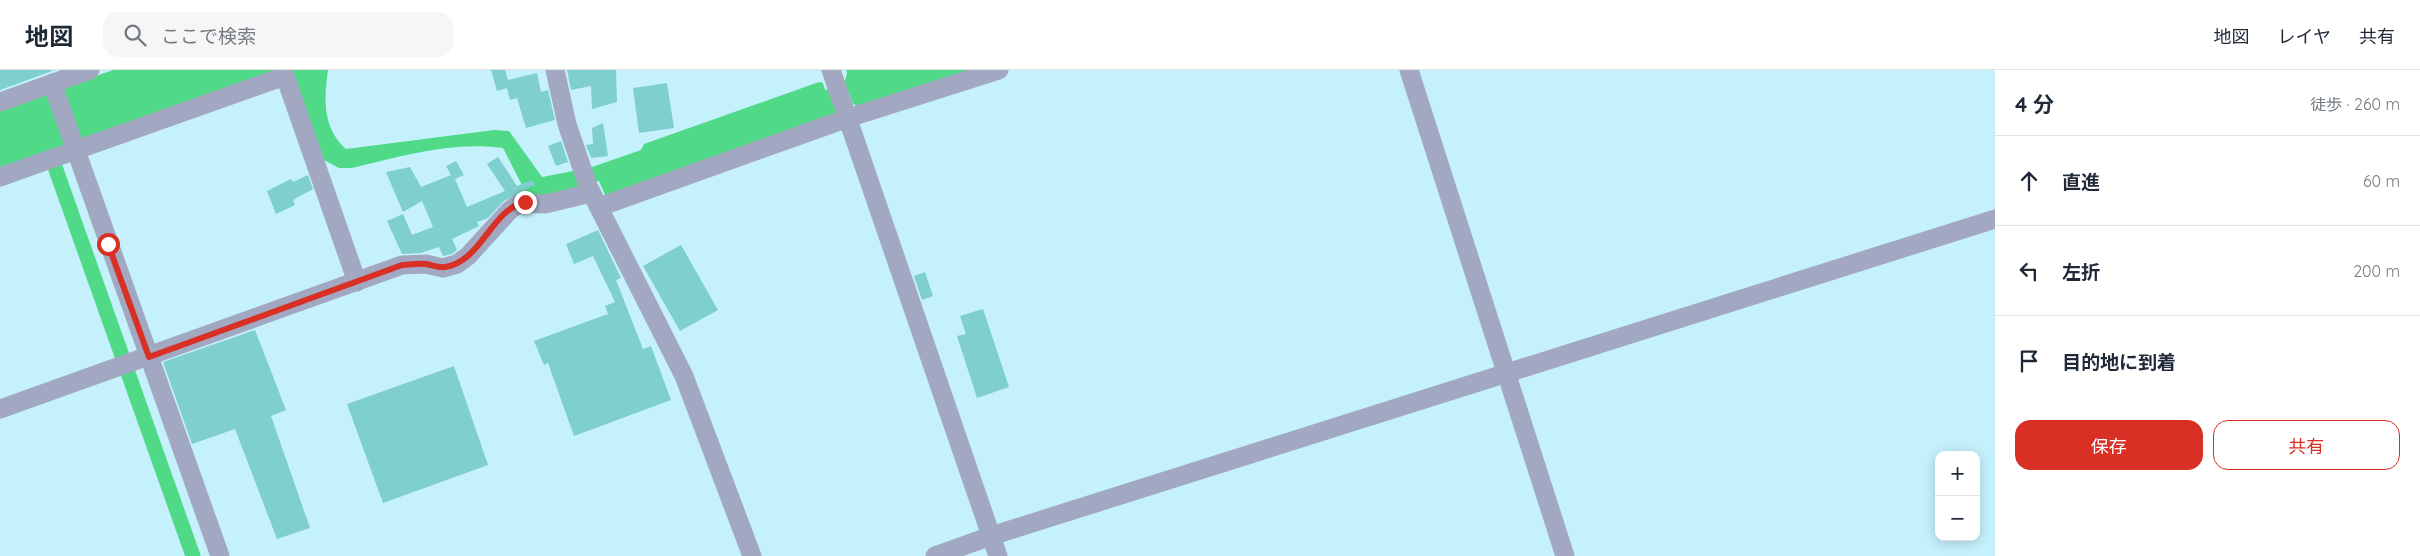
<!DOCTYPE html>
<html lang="ja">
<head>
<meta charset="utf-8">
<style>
	:root { --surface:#fff; --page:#f6f6f7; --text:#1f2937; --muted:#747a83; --line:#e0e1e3; --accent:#d93025 }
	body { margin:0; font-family:Quicksand,"Noto Sans JP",sans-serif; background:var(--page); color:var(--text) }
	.controls { position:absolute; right:15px; bottom:15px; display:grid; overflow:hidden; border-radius:10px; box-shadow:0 2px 12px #0003 }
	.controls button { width:45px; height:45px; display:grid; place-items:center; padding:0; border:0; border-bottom:1px solid var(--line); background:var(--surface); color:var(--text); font:25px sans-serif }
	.stop { position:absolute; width:15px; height:15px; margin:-11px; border:4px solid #d93025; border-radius:50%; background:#fff }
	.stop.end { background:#d93025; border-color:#fff; box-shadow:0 1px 5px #0008 }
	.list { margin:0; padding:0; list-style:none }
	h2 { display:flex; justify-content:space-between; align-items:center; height:65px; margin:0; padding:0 20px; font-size:21px }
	h2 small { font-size:16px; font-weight:400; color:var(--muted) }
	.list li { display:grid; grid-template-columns:32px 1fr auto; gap:15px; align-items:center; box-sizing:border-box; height:90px; padding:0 20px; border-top:1px solid var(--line) }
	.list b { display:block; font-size:19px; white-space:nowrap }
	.list em { font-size:16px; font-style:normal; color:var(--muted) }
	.actions { display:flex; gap:10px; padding:15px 20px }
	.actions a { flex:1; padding:11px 0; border:1px solid var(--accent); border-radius:15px; text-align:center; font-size:18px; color:var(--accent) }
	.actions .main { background:var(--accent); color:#fff }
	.icon { flex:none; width:28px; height:28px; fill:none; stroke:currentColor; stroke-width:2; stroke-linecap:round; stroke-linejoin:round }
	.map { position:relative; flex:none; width:1995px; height:486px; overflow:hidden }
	header { display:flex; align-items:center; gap:30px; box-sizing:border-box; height:70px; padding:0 25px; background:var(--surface); border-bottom:1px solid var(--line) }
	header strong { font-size:24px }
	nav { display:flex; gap:28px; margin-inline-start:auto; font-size:18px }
	.search { width:350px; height:45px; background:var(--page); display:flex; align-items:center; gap:12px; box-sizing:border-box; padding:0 18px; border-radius:15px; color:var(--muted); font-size:19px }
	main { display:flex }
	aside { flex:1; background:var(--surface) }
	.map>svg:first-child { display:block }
</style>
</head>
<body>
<header>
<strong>地図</strong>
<div class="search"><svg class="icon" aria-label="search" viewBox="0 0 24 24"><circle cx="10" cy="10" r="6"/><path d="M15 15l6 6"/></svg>ここで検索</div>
<nav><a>地図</a><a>レイヤ</a><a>共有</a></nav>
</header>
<main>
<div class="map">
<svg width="1995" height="486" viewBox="0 0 1995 486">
	<rect width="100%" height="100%" fill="#c5f1fc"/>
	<g fill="#50da88">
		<path d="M113,0H286L65,79L0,97V40Z"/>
		<path d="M289,0H328C324,29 322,57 346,79L494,60L509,61L542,107L589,98L641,80L644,74L819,12L823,13L825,20L844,14L847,3L846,0H971L858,36L853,34L849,23L832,29L836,41L835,44L606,127L599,111L542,130L527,125L503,78C452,71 402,86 352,98H339L324,90Z"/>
	</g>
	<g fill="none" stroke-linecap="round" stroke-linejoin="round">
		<path stroke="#50da88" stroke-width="15" d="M49,80L193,486"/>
	</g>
	<g fill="#7ecfcd">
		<path d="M0,0H52V1L0,20Z"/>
		<path d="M491,0H505L508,10L537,3L541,22L548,20L555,50L526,58L517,28L510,30L507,18L497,21Z"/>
		<path d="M567,0H616L617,32L592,39L591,16L571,20Z"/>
		<path d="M667,13L674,58L639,63L633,18Z"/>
		<path d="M603,53L608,86L591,88L586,75L593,74L592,58Z"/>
		<path d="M561,71L568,92L556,96L548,76Z"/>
		<path d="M498,87L517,116L532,110L535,115L504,131L488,148L477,152L479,156L452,169L457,180L452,184L443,186L439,177L421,183L402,184L387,151L403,144L412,165L433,157L422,131L403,142L386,102L410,97L421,117L451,105L446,96L456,91L464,105L455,109L467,137L505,121L487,94Z"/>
		<path d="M308,105L313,119L293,130L295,135L276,144L267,121L291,109L293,112Z"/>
		<path d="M598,160L621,208L616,210L643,279L651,276L671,330L574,366L548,293L544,295L534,271L608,244L605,236L615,232L593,186L574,194L566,174Z"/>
		<path d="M681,175L718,240L680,261L643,196Z"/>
		<path d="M925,202L933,226L922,230L914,206Z"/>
		<path d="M983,239L1009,317L977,328L957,266L966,264L960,246Z"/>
		<path d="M255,260L286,340L271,346L310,458L277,469L235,359L192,374L163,292Z"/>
		<path d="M454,296L488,395L383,433L347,334Z"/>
	</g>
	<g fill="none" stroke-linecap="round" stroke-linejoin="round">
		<g stroke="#a2a8c1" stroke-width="19">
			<path d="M555,0L567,54L588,116L684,306L752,486"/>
			<path d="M831,0L998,486"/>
			<path d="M1409,0L1565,486"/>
			<path d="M52,13L220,486"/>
			<path d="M0,32L90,0"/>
			<path d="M0,107L285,6L357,212"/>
			<path d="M599,137L848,48L999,0"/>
			<path d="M0,339L402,195L426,194L443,198L457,194L468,186L510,140L520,133L545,134L591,123"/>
			<path d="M935,486L991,466L1995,149"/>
		</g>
	</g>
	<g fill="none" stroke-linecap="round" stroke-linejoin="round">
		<path stroke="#d93025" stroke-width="6" d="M108,174L149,287L402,195C410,195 418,193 426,194C432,195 439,198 445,197C481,192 491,140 525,132"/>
	</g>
</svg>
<div class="controls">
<button>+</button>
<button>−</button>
</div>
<div class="stop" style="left:108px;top:174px"></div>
<div class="stop end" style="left:525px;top:132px"></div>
</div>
<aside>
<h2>4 分<small>徒歩 · 260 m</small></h2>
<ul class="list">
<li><svg class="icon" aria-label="ahead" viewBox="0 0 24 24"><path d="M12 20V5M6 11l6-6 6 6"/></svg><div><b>直進</b></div><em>60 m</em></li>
<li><svg class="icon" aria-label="left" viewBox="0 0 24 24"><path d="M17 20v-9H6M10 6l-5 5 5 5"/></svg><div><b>左折</b></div><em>200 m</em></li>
<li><svg class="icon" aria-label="arrive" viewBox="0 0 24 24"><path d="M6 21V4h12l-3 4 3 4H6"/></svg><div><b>目的地に到着</b></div></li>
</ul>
<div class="actions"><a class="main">保存</a><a>共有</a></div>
</aside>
</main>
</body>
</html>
